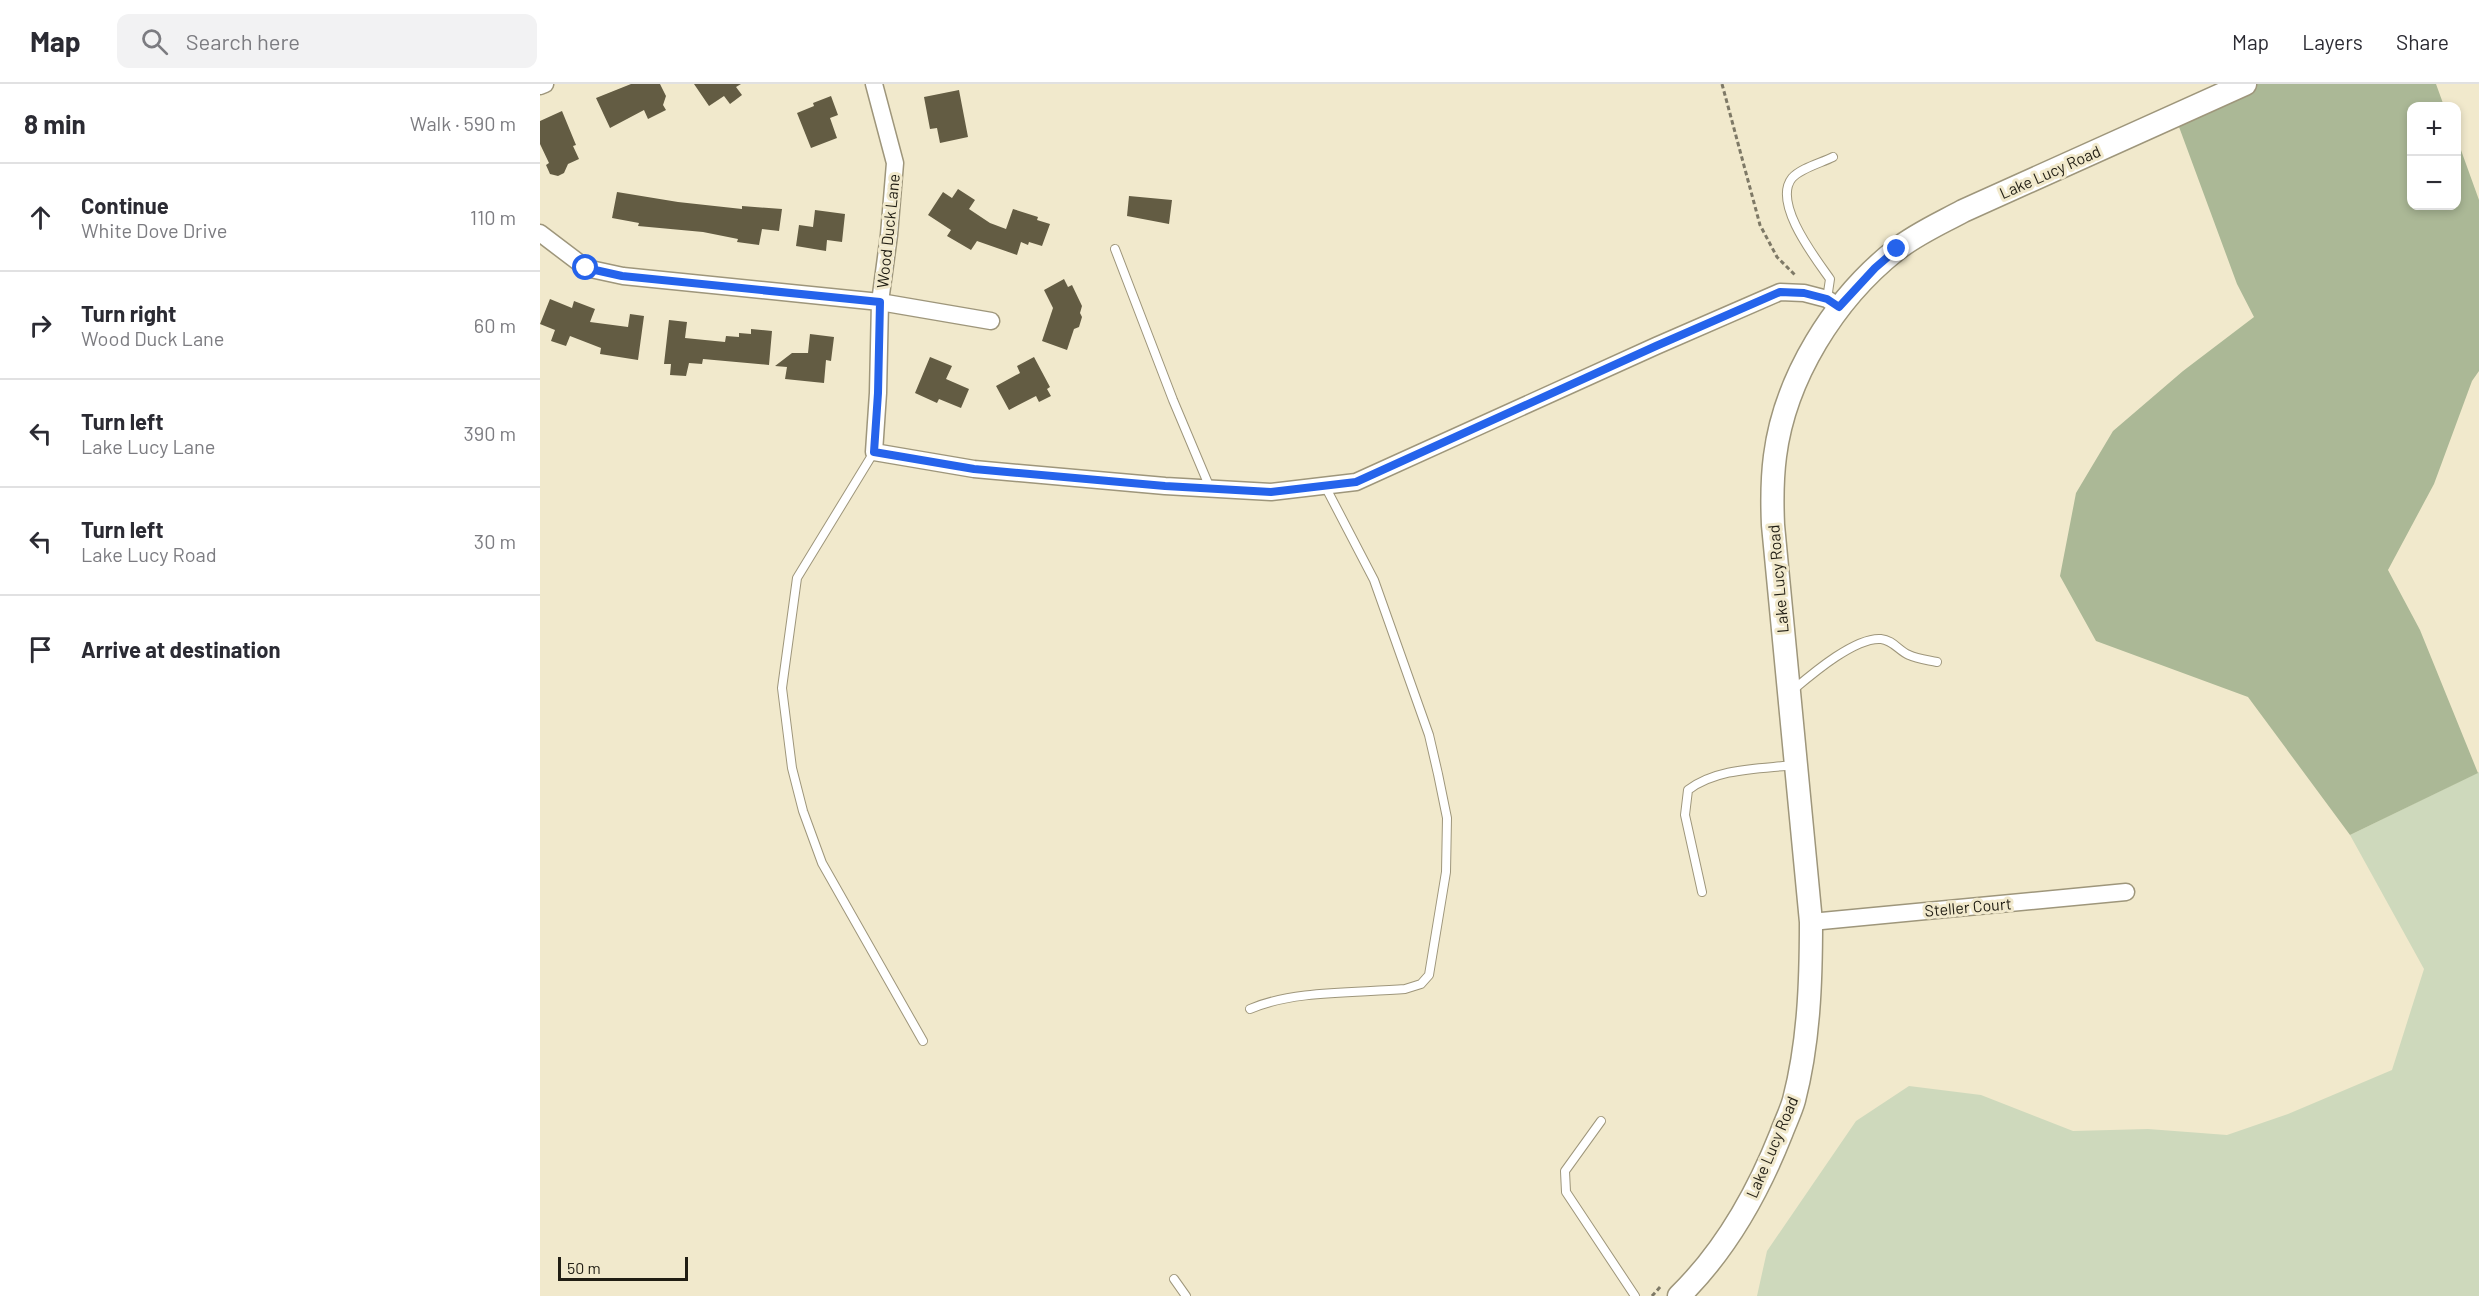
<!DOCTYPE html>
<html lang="en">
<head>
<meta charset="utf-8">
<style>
	:root { --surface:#fff; --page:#f2f2f3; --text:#2b2b33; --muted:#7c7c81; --line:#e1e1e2 }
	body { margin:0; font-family:Barlow,sans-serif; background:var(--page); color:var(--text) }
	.controls { position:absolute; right:18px; top:18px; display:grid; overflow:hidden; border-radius:12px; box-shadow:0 3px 9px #0003 }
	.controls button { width:54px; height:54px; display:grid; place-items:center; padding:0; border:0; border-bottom:2px solid var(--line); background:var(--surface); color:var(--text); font:30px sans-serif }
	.scale { position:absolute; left:18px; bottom:15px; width:130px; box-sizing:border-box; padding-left:6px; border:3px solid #201d13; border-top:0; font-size:16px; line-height:21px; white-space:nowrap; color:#201d13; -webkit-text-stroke:4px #f1e9cc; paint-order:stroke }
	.stop { position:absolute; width:18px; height:18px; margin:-14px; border:4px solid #2563eb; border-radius:50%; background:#fff }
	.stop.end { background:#2563eb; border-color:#fff; box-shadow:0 2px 6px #0008 }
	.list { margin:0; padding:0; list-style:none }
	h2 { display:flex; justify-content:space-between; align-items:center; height:78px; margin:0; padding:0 24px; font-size:26px }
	h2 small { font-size:20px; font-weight:400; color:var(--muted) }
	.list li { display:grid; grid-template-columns:39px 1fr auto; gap:18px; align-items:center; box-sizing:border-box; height:108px; padding:0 24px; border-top:2px solid var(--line) }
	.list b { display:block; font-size:22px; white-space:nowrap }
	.list p { margin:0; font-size:20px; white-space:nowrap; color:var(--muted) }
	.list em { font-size:20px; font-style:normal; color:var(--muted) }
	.icon { flex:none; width:33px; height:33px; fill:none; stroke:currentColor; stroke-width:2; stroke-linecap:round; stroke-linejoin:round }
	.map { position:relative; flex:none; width:1939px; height:1212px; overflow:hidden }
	header { display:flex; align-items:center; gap:36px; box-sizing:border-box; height:84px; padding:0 30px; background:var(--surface); border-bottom:2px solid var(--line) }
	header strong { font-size:28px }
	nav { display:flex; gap:33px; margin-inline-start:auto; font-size:21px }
	.search { width:420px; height:54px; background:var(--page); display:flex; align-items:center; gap:15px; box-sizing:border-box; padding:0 21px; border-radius:12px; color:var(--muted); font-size:22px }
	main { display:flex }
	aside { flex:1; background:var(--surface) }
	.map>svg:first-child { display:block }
</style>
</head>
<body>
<header>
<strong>Map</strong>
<div class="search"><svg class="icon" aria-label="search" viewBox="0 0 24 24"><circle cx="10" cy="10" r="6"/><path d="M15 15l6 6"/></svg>Search here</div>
<nav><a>Map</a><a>Layers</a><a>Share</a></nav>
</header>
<main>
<aside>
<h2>8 min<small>Walk · 590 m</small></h2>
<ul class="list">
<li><svg class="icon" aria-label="ahead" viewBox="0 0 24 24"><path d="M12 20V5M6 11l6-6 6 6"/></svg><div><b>Continue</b><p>White Dove Drive</p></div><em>110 m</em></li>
<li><svg class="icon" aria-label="right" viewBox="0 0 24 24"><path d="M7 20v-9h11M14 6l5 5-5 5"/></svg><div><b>Turn right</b><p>Wood Duck Lane</p></div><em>60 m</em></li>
<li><svg class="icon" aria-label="left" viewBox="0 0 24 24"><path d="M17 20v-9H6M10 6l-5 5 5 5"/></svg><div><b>Turn left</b><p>Lake Lucy Lane</p></div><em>390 m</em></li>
<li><svg class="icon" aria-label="left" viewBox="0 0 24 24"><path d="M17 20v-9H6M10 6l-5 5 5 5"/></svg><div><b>Turn left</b><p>Lake Lucy Road</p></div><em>30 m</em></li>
<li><svg class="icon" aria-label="arrive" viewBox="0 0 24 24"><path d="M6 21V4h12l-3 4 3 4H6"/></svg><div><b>Arrive at destination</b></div></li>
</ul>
</aside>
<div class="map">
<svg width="1939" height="1212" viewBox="0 0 1939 1212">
	<rect width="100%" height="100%" fill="#f1e9cc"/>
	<path fill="#ced9bc" d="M1939,688V1212H1217L1227,1167L1316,1037L1369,1002L1441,1011L1533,1047L1608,1045L1687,1051L1748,1030L1852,986L1884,885L1810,751Z"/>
	<path fill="#abb896" d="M1705,0H1896L1904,22H1872V122H1916L1917,55L1939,116V287L1932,297L1894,400L1848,486L1880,546L1938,689L1810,751L1708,613L1556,557L1520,492L1536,409L1573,347L1643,287L1714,233L1697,200L1635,32Z"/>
	<g fill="#635c43">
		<path d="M91,0H120L126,12L123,21L126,26L108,35L104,26L70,44L56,14Z"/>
		<path d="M154,0H201L196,3L202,11L190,20L184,12L169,22Z"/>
		<path d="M419,6L428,53L400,59L397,44L390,45L384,13Z"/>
		<path d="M291,12L298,31L290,34L297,54L271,64L257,29L274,22L273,19Z"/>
		<path d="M22,27L36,61L33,62L39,75L28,80L24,89L18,92L10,90L6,81L9,79L0,60V37Z"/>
		<path d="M418,105L435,116L429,125L450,139L466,145L473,125L498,133L497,136L510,140L502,162L489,158L488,161L481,158L477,171L437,157L431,166L407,152L411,146L388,131L403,108L412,114Z"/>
		<path d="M77,108L138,118L202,125V122L242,125L239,147L222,145L219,161L197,158L198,155L163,148L98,142L99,139L72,134Z"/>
		<path d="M589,112L632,116L629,140L587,132Z"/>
		<path d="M275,126L305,130L302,158L287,156L286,167L256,162L259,141L273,143Z"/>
		<path d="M524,195L528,203L532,201L542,222L540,229L542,233L539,243L534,245L527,266L502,257L513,224L504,206Z"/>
		<path d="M10,215L32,224L34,217L55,225L50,238L88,243L90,230L104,232L98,276L60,270L61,264L30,252L26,262L11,257L15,246L0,240Z"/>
		<path d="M129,236L147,238L145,254L185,258L186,252L199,253V249L211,250V245L232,247L229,281L163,275L162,280L149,279L146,292L130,291L131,280H124Z"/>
		<path d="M270,250L294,253L291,277L286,276L284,299L245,295L247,283L235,282L252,269H268Z"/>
		<path d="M390,273L412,282L406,295L429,305L421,324L399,315L397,319L375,309Z"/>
		<path d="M494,273L510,303L507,305L511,312L499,318L496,312L469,326L456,302L480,289L477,282Z"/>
	</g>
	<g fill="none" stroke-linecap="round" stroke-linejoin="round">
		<defs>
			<g id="lane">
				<path d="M575,165L633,316L670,404"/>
				<path d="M1287,215L1290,195C1276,175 1232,119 1252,94C1261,84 1281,79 1293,73"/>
				<path d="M334,368L257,494L242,604L252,684L263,727L282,779L383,957"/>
				<path d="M1253,606C1272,590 1315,553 1341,555C1353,556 1359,567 1369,571C1377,575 1388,576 1397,578"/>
				<path d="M1162,808L1145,731L1148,706C1177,684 1219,685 1254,681"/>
				<path d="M710,925C753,906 818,909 865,905L881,900L889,891L906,788L907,734L898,690L889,651L834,496L785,402"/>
				<path d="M1061,1037L1025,1087L1026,1108L1095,1212"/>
				<path d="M634,1195L646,1212"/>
			</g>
			<g id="street">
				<path d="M334,0L355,79L349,151L340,218L338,309L334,368L434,385L625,402L731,408L816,398L1116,262L1240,208L1264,209L1287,215L1299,223"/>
				<path d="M0,2L5,0"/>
				<path d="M0,149L46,184L83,192L340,218L451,237"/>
				<path d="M1271,838L1586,808"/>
			</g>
			<path id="secondary" d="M1139,1212C1184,1168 1218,1108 1241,1050C1245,1039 1251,1027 1254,1016C1269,958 1271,898 1271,838L1233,441C1232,418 1232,395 1235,372C1245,294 1294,215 1356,166C1376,150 1401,139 1423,127L1705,0"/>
		</defs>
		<use href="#lane" stroke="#9e967b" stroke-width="10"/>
		<use href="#street" stroke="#9e967b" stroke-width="19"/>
		<use href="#secondary" stroke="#9e967b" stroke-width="25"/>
		<g stroke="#7e7966" stroke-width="3" stroke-dasharray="4.5 3" stroke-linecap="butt">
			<path d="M1182,0L1220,141L1237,173L1255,191"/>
			<path d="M1112,1212L1121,1202"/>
		</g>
		<use href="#lane" stroke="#fff" stroke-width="8"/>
		<use href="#street" stroke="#fff" stroke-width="16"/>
		<use href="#secondary" stroke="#fff" stroke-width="22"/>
	</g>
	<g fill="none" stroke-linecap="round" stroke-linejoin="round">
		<path stroke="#2563eb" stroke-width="8" d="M46,184L82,192L340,218L338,309L334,368L434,385L625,402L731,408L816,398L1116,262L1240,208L1264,209L1287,215L1299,223L1335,184L1357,165"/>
	</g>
	<g text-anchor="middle" stroke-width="6" stroke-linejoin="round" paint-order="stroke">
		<g font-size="16" fill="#201d13" stroke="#f1e9cc">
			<text transform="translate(1510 88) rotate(-24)" y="6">Lake Lucy Road</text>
			<text transform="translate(348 147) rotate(-84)" y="6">Wood Duck Lane</text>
			<text transform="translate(1238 495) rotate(-95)" y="6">Lake Lucy Road</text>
			<text transform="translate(1428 823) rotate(-5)" y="6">Steller Court</text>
			<text transform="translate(1232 1063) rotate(-67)" y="6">Lake Lucy Road</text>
		</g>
	</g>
</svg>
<div class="controls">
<button>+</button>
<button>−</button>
</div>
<div class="scale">50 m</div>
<div class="stop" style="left:46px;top:184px"></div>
<div class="stop end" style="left:1357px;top:165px"></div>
</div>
</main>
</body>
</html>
